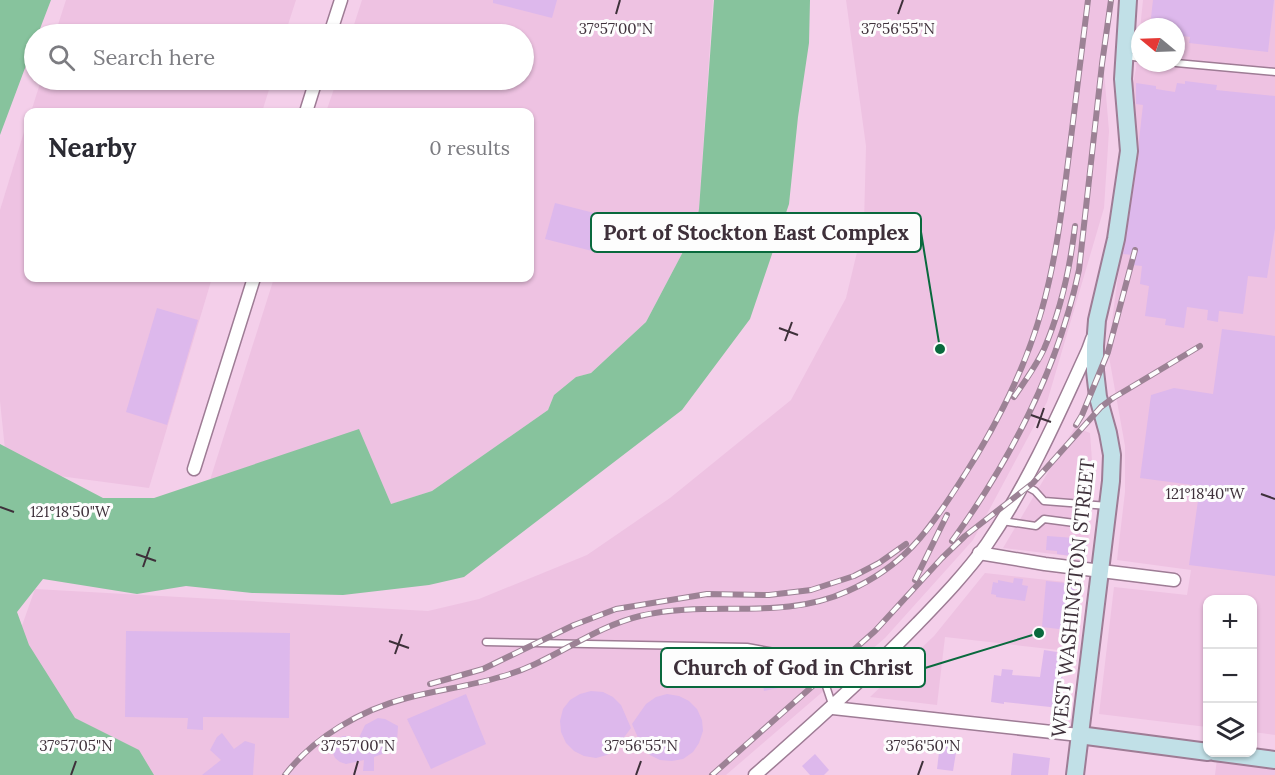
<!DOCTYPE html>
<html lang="en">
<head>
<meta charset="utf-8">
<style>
	:root { --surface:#fff; --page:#f2f2f3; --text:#2b2b33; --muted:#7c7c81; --line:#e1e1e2 }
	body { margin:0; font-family:Lora,serif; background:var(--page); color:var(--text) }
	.controls { position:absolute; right:18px; bottom:18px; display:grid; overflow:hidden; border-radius:12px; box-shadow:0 2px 4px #0004 }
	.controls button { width:54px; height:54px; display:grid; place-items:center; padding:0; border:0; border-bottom:2px solid var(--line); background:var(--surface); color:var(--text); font:30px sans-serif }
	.compass { position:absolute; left:1131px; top:18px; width:54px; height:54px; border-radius:50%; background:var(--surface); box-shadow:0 2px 4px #0004; rotate:289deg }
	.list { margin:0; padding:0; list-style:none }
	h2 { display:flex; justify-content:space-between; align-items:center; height:78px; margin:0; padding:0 24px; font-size:26px }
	h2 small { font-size:20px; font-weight:400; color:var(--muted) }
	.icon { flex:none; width:33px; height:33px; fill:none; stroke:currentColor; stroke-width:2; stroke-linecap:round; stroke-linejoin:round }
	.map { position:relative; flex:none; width:1275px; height:775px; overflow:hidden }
	.search { position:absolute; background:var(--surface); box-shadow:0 2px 4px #0004; left:24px; top:24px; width:510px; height:66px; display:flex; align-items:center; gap:15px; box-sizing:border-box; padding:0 21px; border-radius:33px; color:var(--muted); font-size:22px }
	.panel { position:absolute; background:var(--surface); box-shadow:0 2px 4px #0004; left:24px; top:108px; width:510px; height:174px; border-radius:12px }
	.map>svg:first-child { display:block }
</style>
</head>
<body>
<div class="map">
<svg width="1275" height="775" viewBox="0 0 1275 775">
	<rect width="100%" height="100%" fill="#f4cfea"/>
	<g fill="#eec2e2" fill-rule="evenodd">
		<path d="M66,0H296L285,34H55Z"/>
		<path d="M362,0H713L699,209L695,229L646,322L591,373L576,377L554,395L548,410L432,491L364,513L204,499L274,278H530V112H326L337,80H524V34H351Z"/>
		<path d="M846,0H1110L1103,59L1109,131L1104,208L1047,402L973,540L885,638L726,775H99L19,634L35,589L428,611L479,599L587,555L670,498L791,400L846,298L864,223L866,146Z"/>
		<path d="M1143,0H1275V735L1253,732L1252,600H1208L1207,727L1099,714L1114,587L1187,595L1191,570L1117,560L1125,492V446L1108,351L1135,149L1130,98L1136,69ZM1140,27H1176V63H1140Z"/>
		<path d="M41,80H272L262,112H31Z"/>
		<path d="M28,119V278H212L149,488L7,469L0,401V210Z"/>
		<path d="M1075,427L1090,433L1094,489L1086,558L1003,548Z"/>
		<path d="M985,573L1083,584L1076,652L945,637L937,705L870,697L934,636Z"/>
		<path d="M1217,759L1275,767V775H1215Z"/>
	</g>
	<g fill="#87c39d">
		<path d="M0,0H51L38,34H34V44L0,135Z"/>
		<path d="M714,0H810L809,43L798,117L789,204L750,319L682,410L464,577L429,585L343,595L252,593L186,586L137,594L43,579L17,612L29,645L75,718L139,750L154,775H0V444L103,498H154L359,429L391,504L432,491L548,410L554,395L576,377L591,373L646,322L695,229L699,209Z"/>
	</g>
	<g fill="#ddb8ec">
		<path d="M493,0H557L552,18L493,3Z"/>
		<path d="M1153,0H1274L1268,52L1189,43L1190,37L1176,35V27H1150Z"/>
		<path d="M1185,81L1217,85L1216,90L1275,96V228L1267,278L1248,276L1243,314L1219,311L1218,322L1207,320L1208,310L1187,307L1184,328L1165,325L1166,319L1145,316L1149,286L1140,284L1142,266L1132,265L1133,255L1123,254L1139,153V140L1143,105L1136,104V83L1156,86V89L1175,92L1177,83L1185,84Z"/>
		<path d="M555,203L606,216L596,252L545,239Z"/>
		<path d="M157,308L198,320L167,425L126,412Z"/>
		<path d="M1222,329L1275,336V576L1189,565L1200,486L1140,478L1151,395L1174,388L1213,394Z"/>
		<path d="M1047,536L1088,539L1085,558L1057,554V551L1046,550Z"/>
		<path d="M1014,578L1023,579L1022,585L1028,586L1025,601L996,597V595L991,594L993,582L998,583V580L1013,583Z"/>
		<path d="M1046,581L1075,584L1072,613H1068L1067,630L1042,627Z"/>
		<path d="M126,631L290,633L289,718L203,717V730L187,729L188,718L125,717Z"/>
		<path d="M1044,650L1057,652L1056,656L1067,657L1061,684H1064L1059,708L1004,702V704L991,702L994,675L1001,676L1002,669L1013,670L1012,675L1040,677Z"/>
		<path d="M773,657L778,688L764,691L758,659Z"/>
		<path d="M591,691L603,692L613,697L621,705L631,728L616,748L607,755L596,758L584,756L574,751L566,743L561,732L560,721L563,709L570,700L580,694Z"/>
		<path d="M466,694L486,744L431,769L407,719Z"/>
		<path d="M667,694L679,696L689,701L697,709L702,720L703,731L699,743L693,752L683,759L672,761L660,760L650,755L642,747L632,724L646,704L656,697Z"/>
		<path d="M378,718L385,719L398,726L397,742L393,748L388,752L374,757V771H363L364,760L346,764L340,762L335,758L332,751L333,745L337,739L343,736H350L358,740L365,725Z"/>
		<path d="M222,733L234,749L245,741L255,744L253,775H202L221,760L210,750L217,737Z"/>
		<path d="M940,744L957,746L953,771L937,769Z"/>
		<path d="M1013,753L1050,758L1048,775H1011Z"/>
		<path d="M815,754L829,770L824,775H810L802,766Z"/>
	</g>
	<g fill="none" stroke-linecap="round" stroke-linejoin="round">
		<defs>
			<g id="lane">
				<path d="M1127,56L1140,58"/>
				<path d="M1176,63L1275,72"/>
				<path d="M1022,484L1035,491L1044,501L1108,506"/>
				<path d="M1002,521L1036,526L1044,519L1082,524L1084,505"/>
				<path d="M486,642L747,647L780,653L806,665L825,683L833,707"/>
			</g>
			<g id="street">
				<path d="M330,34L341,0"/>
				<path d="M306,112L316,80"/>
				<path d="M194,469L254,278"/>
				<path d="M979,553L1045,564L1174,580"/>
				<path d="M833,708L1079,735"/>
				<path d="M755,775C811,726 866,677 918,623C942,598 967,572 987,544C1028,484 1058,416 1088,350L1092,339"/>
			</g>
			<g id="secondary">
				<path d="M1079,735L1208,752"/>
				<path d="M1214,752L1275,760"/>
				<path d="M1075,775L1111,481L1112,455L1108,433L1098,397L1095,371V346L1097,320L1116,239L1129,151L1123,79L1128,0"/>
			</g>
		</defs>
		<use href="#lane" stroke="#9e7c95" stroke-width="9"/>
		<use href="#street" stroke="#9e7c95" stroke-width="15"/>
		<use href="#secondary" stroke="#9e7c95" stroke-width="20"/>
		<use href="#lane" stroke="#fff" stroke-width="6"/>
		<use href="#street" stroke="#fff" stroke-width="12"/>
		<use href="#secondary" stroke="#c1e0e7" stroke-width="16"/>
		<defs>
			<g id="rail">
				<path d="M1014,397C1025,381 1036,366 1044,349C1061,310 1070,268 1075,226"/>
				<path d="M1076,425L1082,415L1108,352L1135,250"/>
				<path d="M952,541C1010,461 1058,368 1079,270L1102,64L1111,0"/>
				<path d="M915,580L947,515"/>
				<path d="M430,684L483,669L574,625L616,609L707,594L769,595L811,590L854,576L879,563L906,544"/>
				<path d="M285,775C314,737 361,710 407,698C438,690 470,686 500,677C550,664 590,628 640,616C710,599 780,622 848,591C904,566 928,532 960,482C994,430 1025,370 1042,309C1057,256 1063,201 1070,146C1076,97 1082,49 1088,0"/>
				<path d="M712,775L875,631L942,558L965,536L1033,483L1101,407L1113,398L1200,346"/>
			</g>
		</defs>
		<use href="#rail" stroke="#9c8295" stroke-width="6"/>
		<use href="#rail" stroke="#fdfdfd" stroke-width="4" stroke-dasharray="11" stroke-linecap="butt"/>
	</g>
	<path fill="none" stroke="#3e303a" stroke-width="2" d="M616,14L620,0M898,14L903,0M779,328L798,335M785,341L792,322M1031,415L1051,422M1037,428L1044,408M1261,494L1275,499M0,507L14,512M136,554L156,561M143,567L150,547M389,641L409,648M395,654L402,634M71,775L76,761M354,775L358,761M636,775L641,761M918,775L923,761"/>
	<g text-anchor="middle" stroke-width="6" stroke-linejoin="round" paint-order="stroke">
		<g font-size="20" fill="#3e303a" stroke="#fdfdfd">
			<text transform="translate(1073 598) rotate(-84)" y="7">WEST WASHINGTON STREET</text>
		</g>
	</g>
	<g font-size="15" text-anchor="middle" fill="#3e303a" stroke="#fdfdfd" stroke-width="6" stroke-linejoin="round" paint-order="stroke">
		<text x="616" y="34">37°57'00"N</text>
		<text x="898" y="34">37°56'55"N</text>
		<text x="1205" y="499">121°18'40"W</text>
		<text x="70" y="517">121°18'50"W</text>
		<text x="76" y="751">37°57'05"N</text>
		<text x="358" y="751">37°57'00"N</text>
		<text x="641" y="751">37°56'55"N</text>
		<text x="923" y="751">37°56'50"N</text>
	</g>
	<path fill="none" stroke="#09693d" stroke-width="2" d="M940 349L921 232M1039 633L925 668"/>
	<g fill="#09693d" stroke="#fdfdfd" stroke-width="2">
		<circle cx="940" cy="349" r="6"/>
		<circle cx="1039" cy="633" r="6"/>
	</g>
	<g fill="#fdfdfd" stroke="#09693d" stroke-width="2">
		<rect x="591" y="213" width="330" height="39" rx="6"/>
		<rect x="661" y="648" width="264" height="39" rx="6"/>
	</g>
	<g font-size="21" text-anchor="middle" font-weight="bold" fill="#3e303a">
		<text x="756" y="240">Port of Stockton East Complex</text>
		<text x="793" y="675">Church of God in Christ</text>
	</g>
</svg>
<div class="controls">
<button>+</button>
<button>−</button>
<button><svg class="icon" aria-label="layers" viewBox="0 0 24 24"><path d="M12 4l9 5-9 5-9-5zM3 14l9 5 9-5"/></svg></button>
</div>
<svg class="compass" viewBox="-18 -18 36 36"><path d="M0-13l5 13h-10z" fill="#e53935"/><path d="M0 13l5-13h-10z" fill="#7c7c81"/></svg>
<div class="search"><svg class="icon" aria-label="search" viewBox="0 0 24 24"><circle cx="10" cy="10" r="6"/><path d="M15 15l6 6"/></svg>Search here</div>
<section class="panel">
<h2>Nearby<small>0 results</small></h2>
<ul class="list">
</ul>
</section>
</div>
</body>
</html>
